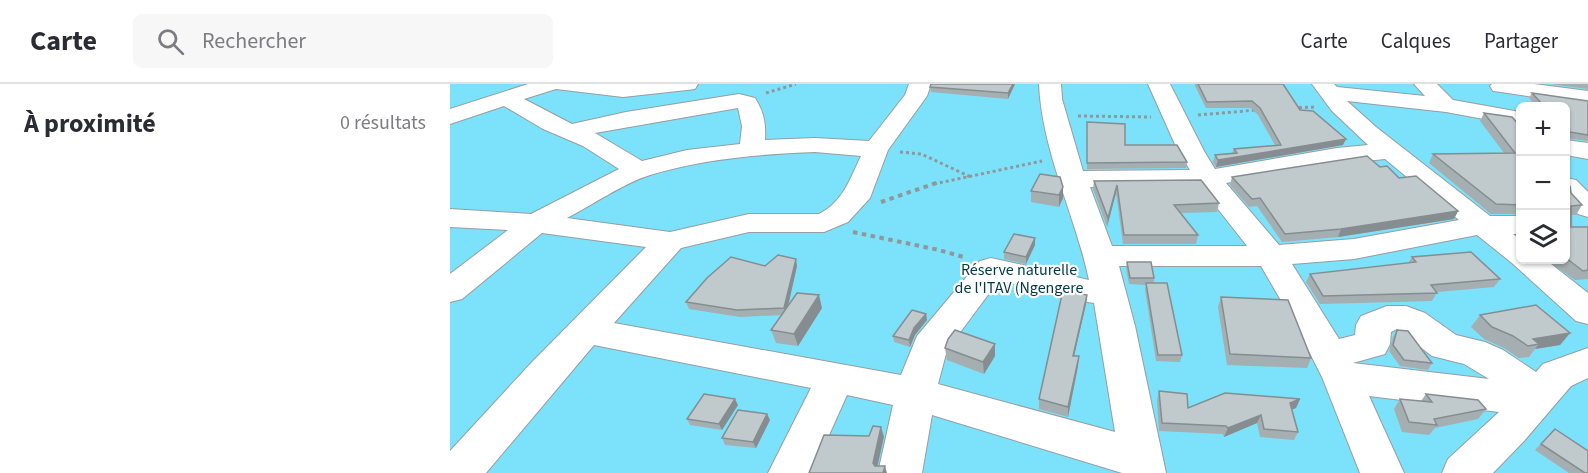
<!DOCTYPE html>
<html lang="fr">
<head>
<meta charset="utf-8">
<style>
	:root { --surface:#fff; --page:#f7f7f7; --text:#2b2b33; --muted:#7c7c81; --line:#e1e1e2 }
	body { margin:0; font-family:"Source Sans 3",sans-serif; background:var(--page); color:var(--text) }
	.controls { position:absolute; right:18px; top:18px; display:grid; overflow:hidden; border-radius:9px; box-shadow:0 2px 4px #0004 }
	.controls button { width:54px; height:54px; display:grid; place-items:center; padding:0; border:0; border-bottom:2px solid var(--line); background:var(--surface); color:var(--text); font:30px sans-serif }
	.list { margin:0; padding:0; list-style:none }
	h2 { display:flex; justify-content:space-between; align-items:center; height:78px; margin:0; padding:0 24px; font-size:26px }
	h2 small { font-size:20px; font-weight:400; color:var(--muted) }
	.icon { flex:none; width:33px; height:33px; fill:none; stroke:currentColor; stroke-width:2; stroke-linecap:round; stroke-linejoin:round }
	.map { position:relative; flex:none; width:1138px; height:389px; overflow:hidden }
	header { display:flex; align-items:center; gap:36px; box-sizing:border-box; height:84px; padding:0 30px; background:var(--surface); border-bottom:2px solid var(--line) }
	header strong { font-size:28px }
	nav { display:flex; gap:33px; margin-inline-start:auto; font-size:21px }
	.search { width:420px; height:54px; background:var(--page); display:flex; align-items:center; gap:15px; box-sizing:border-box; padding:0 21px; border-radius:9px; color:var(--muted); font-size:22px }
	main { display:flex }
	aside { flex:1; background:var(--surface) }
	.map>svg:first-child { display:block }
</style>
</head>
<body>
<header>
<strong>Carte</strong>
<div class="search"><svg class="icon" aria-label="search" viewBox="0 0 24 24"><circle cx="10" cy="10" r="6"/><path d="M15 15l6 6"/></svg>Rechercher</div>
<nav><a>Carte</a><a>Calques</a><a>Partager</a></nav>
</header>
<main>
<aside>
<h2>À proximité<small>0 résultats</small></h2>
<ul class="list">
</ul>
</aside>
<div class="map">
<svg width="1138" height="389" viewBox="0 0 1138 389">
	<rect width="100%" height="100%" fill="#e8f2f5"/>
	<path fill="#7ce1fa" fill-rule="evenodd" d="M0,0H1138V389H0ZM1070,22H1116V176H1070Z"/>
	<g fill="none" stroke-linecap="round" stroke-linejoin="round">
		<defs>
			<g id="minor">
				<path d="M78,0H248L245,5L237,6L173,13L106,5L74,15L122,40L176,28L289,10L305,14C314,28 316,40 315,56L365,54L419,57L455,11L459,0H481L477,12L438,66L420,114L398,138L374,148H299L231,164L164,239L451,291L467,252L530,177L541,174L639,196C625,130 592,68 589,0H611L612,15L633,87L740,86L728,67L698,0H720L754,67L765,85L887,64L918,61L882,27L862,0H884L887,3L975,12L964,0H987L1003,16L1070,28V40L1066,41L996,28L897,17L926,43L1040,132H1070V150H1063L1070,156V176H1096L1138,209V240L1126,237L1062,179L1027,151L904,175L842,180L889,255L905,251L906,241L911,232L937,222H956L975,229L1006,251L1035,258L1053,266L1086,288L1093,280L1138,264V294L1121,302L1074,357L1043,389H992L998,375L1049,328L919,312L954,389H910L872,293L848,246L811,182H669L685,242L716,389H672L482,331L472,389H428L443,321L397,311L362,389H318L361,304L144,261L36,389H0V367L83,277L196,163L92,149L12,215L0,218V190L58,146L0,143V125L81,130L169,85L133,62L93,45L54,22L0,40V25ZM288,24L292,42L290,60L237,66L192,77L145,49ZM365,68L411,72C400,95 393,118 369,130H299L220,148L117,134C142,121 174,99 200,91C252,75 311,70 365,68ZM935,75L1009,136L904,155L829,161L776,99L887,80ZM750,102L797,162H662L640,103ZM549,196L624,216L644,219L665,348L488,300L497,266ZM947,245L982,272L1014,280L1039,295L903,279L935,270L940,260L941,248Z"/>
				<path d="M1042,0H1084L1138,7V21L1051,8L1043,7L1040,2Z"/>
				<path d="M1116,56L1138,59V75L1116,71Z"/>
				<path d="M1116,94L1126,96L1138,108V133L1128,130L1116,117Z"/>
			</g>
		</defs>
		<use href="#minor" stroke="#959ea1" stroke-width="2"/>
		<g stroke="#909799" stroke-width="3" stroke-dasharray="3 3" stroke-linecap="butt">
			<path d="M316,9L346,0"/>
			<path d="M843,24L866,23"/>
			<path d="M748,31L806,26"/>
			<path d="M628,32L701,33"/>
			<path d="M450,68L471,70L521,93"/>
			<path d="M484,100L592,77"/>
		</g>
		<g stroke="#909799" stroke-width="4" stroke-dasharray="4.5 4.5" stroke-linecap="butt">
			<path d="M431,118L489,98"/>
			<path d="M403,148L489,166L517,174"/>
		</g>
		<use href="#minor" fill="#fff" fill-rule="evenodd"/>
	</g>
	<g fill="#a5aeb0">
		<path d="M481,0H565L558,15L481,8L480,3Z"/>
		<path d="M745,0H833L850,26L893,61L766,83L763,78L765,71L782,69L784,65L825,61L808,31L801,24H756L745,2Z"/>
		<path d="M1100,0H1138V5Z"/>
		<path d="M1082,9L1138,17V57L1116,54V55V22H1086L1079,14Z"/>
		<path d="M1034,29L1071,43V130H1041L979,79L983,70L1054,69L1030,37Z"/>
		<path d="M637,38L675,61L737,78L736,84L637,85Z"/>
		<path d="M930,83L1008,127L1004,135L888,153L832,158L807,122L799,123L780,101L782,93Z"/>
		<path d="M590,90L613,114L609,123L581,118V107Z"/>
		<path d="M644,97L769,119L767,128L731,129L748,151L746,160H673L666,109L657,143L643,105Z"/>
		<path d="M1116,98L1121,109L1132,121L1126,131H1121V143H1138V195L1125,196L1097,176H1116Z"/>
		<path d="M585,154V161L576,180L554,175V168Z"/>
		<path d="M962,173L1050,195L1044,203L987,208L982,217L870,220L856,198L860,190L958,179Z"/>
		<path d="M677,178L704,194V199L732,271L730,278L706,277L695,205L696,201L679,200L676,184Z"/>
		<path d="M315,182H347L338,222L372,224L348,262L326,259L321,246L332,231L290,233L239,225L236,218Z"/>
		<path d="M637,211L636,220L624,272L628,282L618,333L589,325V315Z"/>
		<path d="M771,213L861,274L857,284L777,281L768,223Z"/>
		<path d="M476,230L477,236L465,251L460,263L444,258L443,252Z"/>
		<path d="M1030,231L1120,249L1110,261L1085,265L1079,273L1069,274L1054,264L1034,255L1021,243Z"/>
		<path d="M947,246L982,279L978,286L950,282L939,267L943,253Z"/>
		<path d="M495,264L545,272L534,290L497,276Z"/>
		<path d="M709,307L738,324L850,315L846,324L842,325L848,348L844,356L810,353L807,339L774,353L773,350L709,347L707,316Z"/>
		<path d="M976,310L1036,325L1028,335L985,344L979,351L952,348L944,325L950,315L971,317Z"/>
		<path d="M288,321L272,346L240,341L237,335Z"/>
		<path d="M317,330L320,336L306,364L275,361L272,354Z"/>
		<path d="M1105,345L1138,389H1119L1085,366Z"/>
	</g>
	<g fill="#868d90">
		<path d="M563,0H565L558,15V9Z"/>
		<path d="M896,55L893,61L766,83L768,76Z"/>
		<path d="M667,101L666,109L657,143L658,134Z"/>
		<path d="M613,103V114L609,123V111Z"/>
		<path d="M1008,127L1004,135L888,153L891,145Z"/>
		<path d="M585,154V161L576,180V173Z"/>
		<path d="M346,175L347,182L336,231L334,224Z"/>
		<path d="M369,211L372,224L348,262L344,250Z"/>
		<path d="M637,211L636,220L622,281L623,272Z"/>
		<path d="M476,230L477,236L465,251L460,263L459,256L464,244Z"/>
		<path d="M1120,249L1110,261L1085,265L1089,260L1083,255Z"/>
		<path d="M545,260V272L534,290L533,278Z"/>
		<path d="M629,272L628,282L618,333V323Z"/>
		<path d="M285,315L288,321L272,346L269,340Z"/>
		<path d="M850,315L846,324L836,328L840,319Z"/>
		<path d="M317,330L320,336L306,364L303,358Z"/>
		<path d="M811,331L807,339L774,353L778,344Z"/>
		<path d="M431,343L434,353L426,389L423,379Z"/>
		<path d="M435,382L437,389H433Z"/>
	</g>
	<g fill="#c0cacd" stroke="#868d90" stroke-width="1.5">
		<path d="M481,0H563L558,9L480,3Z"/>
		<path d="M748,0H833L850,26L863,27L896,55L768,76L765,71L787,69L784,65L831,61L810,24L802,17L757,18Z"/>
		<path d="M1082,9L1138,17V51L1120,48L1117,52H1116V22H1094Z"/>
		<path d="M1034,29L1062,33L1071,43V121L1046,120L983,70L1065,69Z"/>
		<path d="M637,38L675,40V61H727L737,78L637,79Z"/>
		<path d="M917,72L930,83L937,82L949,94L966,92L1008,127L891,145L835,150L810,114L802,115L782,93Z"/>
		<path d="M590,90L610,93L613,103L609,111L581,107Z"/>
		<path d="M751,96L769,119L724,121L748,151H674L667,101L658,134L644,97Z"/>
		<path d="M1116,98L1120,102L1121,109L1132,121L1121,122V143H1138V186L1133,187L1116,174Z"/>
		<path d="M564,150L585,154L576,173L554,168Z"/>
		<path d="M1021,168L1050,195L981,201L987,209L873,212L860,190L966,178L962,173Z"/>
		<path d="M328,171L346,175L334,224L287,226L236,218L257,194L281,173L315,182Z"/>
		<path d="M677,178H701L704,194H680Z"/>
		<path d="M696,199H717L732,271H708Z"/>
		<path d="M613,206L637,211L623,272H629L618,323L589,315Z"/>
		<path d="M347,209L369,211L344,250L321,246Z"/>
		<path d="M771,213L838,216L861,274L780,270Z"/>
		<path d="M1086,221L1120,249L1083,255L1089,260L1078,262L1063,252L1042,243L1030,231Z"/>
		<path d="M462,226L476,230L464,244L459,256L443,252Z"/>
		<path d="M505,246L545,260L533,278L495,264L498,255Z"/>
		<path d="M947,246L958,247L982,279L954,276L943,261Z"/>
		<path d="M709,307L737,310L738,324L775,309L850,315L840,319L848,348L814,345L811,331L778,344L776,342L712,339Z"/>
		<path d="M254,310L285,315L269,340L237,335Z"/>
		<path d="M976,310L1028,316L1036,325L984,335L987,341L959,338L950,315L982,318Z"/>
		<path d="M288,326L317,330L303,358L272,354Z"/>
		<path d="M423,342L431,343L423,379L425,382H435L433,389H359L374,351L419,352Z"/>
		<path d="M1105,345L1138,367V389H1135L1091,360Z"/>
	</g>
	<g text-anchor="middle" stroke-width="4.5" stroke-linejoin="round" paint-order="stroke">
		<g font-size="16" fill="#063843" stroke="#fcfefe">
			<text x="569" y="191">Réserve naturelle<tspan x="569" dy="18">de l'ITAV (Ngengere</tspan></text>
		</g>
	</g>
</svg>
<div class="controls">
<button>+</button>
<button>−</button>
<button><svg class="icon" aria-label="layers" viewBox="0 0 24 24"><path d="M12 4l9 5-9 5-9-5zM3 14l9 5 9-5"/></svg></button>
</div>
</div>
</main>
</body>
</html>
